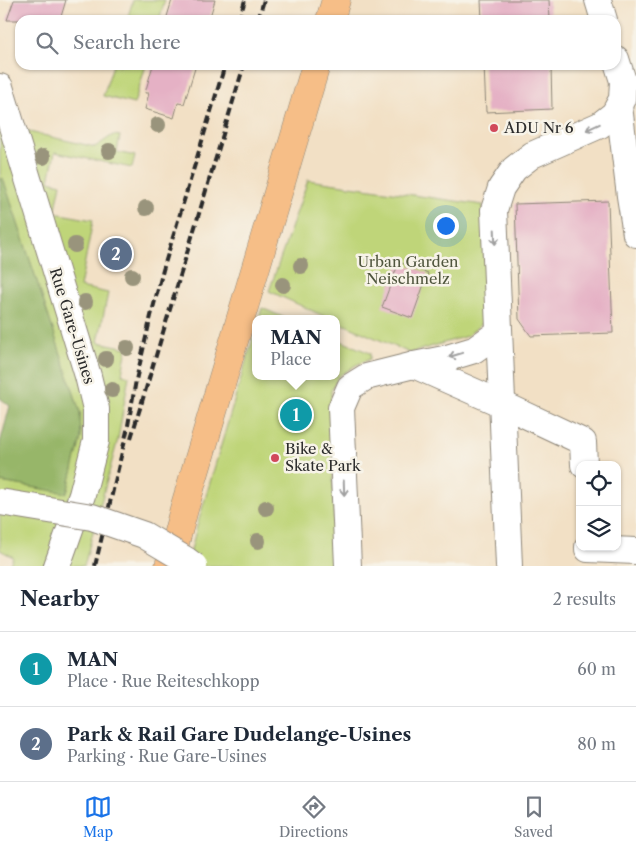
<!DOCTYPE html>
<html lang="en">
<head>
<meta charset="utf-8">
<style>
	:root { --surface:#fff; --page:#f6f6f7; --text:#1f2937; --muted:#747a83; --line:#e0e1e3; --accent:#1a73e8 }
	body { margin:0; font-family:"Libre Caslon Text",serif; background:var(--page); color:var(--text) }
	.controls { position:absolute; right:15px; bottom:15px; display:grid; overflow:hidden; border-radius:10px; box-shadow:0 1px 4px #0004 }
	.controls button { width:45px; height:45px; display:grid; place-items:center; padding:0; border:0; border-bottom:1px solid var(--line); background:var(--surface); color:var(--text); font:25px sans-serif }
	.you { position:absolute; left:445px; top:225px; width:18px; height:18px; margin:-12px; border:4px solid #fff; border-radius:50%; background:#1a73e8; box-shadow:0 0 0 8px #1a73e833 }
	.badge { display:grid; place-items:center; width:32px; height:32px; border-radius:50%; background:var(--accent); color:#fff; font-size:16px; font-weight:700 }
	.pin { position:absolute; translate:-50% -50%; border:2px solid #fff; box-shadow:0 1px 5px #0006 }
	.popup { position:absolute; left:252px; top:315px; width:88px; height:65px; box-sizing:border-box; display:grid; place-content:center; border-radius:10px; background:var(--surface); filter:drop-shadow(0 1px 4px #0005); font-size:16px; white-space:nowrap; color:var(--muted) }
	.popup b { font-size:19px; color:var(--text) }
	.popup::after { content:''; position:absolute; left:50%; top:100%; margin-left:-10px; border:10px solid transparent; border-top-color:var(--surface) }
	.list { margin:0; padding:0; list-style:none }
	h2 { display:flex; justify-content:space-between; align-items:center; height:65px; margin:0; padding:0 20px; font-size:21px }
	h2 small { font-size:16px; font-weight:400; color:var(--muted) }
	.list li { display:grid; grid-template-columns:32px 1fr auto; gap:15px; align-items:center; box-sizing:border-box; height:75px; padding:0 20px; border-top:1px solid var(--line) }
	.list b { display:block; font-size:19px; white-space:nowrap }
	.list p { margin:0; font-size:16px; white-space:nowrap; color:var(--muted) }
	.list em { font-size:16px; font-style:normal; color:var(--muted) }
	.icon { flex:none; width:28px; height:28px; fill:none; stroke:currentColor; stroke-width:2; stroke-linecap:round; stroke-linejoin:round }
	.map { position:relative; flex:none; width:636px; height:566px; overflow:hidden }
	.search { position:absolute; background:var(--surface); box-shadow:0 1px 4px #0004; left:15px; right:15px; top:15px; height:55px; display:flex; align-items:center; gap:12px; box-sizing:border-box; padding:0 18px; border-radius:15px; color:var(--muted); font-size:19px }
	.sheet { height:215px; background:var(--surface) }
	nav { display:flex; justify-content:space-around; align-items:center; box-sizing:border-box; height:70px; border-top:1px solid var(--line); background:var(--surface); font-size:14px; color:var(--muted) }
	nav a { display:grid; justify-items:center; gap:2px }
	nav .on { color:var(--accent) }
	.map>svg:first-child { display:block }
</style>
</head>
<body>
<div class="map">
<svg width="636" height="566" viewBox="0 0 636 566">
	<rect width="100%" height="100%" fill="#f7f3e8"/>
	<filter id="ink" filterUnits="userSpaceOnUse"><feTurbulence type="fractalNoise" baseFrequency=".02" numOctaves="2"/><feDisplacementMap in="SourceGraphic" scale="10" xChannelSelector="R" yChannelSelector="G"/><feConvolveMatrix kernelMatrix="1 2 1 2 8 2 1 2 1" color-interpolation-filters="sRGB"/></filter>
	<filter id="wash" filterUnits="userSpaceOnUse"><feTurbulence type="fractalNoise" baseFrequency=".0096" numOctaves="4" result="noise"/><feDisplacementMap in="SourceGraphic" scale="20" xChannelSelector="R" yChannelSelector="G"/><feGaussianBlur stdDeviation="1.12" result="paint"/><feColorMatrix in="noise" values="0 0 0 0 0 0 0 0 0 0 0 0 0 0 0 0 0 1.4 0 .05"/><feComposite in="paint" operator="in"/></filter>
	<g filter="url(#wash)">
		<rect width="100%" height="100%" fill="#f2e0c5"/>
		<g fill="#bfd579" stroke="#758052">
			<path d="M133,0H165L159,20H127Z"/>
			<path d="M113,65H146L134,104L103,96Z"/>
			<path d="M0,87L12,128L95,147L113,135L120,136L117,152L135,156L132,168L55,152L49,181L61,184L55,213L93,220L80,287L108,293L98,342L127,348L122,374L129,376L118,439L84,566H9L13,557L0,550V482L67,492L81,438L80,412L3,179L0,180Z"/>
			<path d="M308,180L483,205L487,319L467,336L410,353L336,321V319H330L269,291Z"/>
			<path d="M262,308L287,319H259Z"/>
			<path d="M256,328V376H336V339L370,353V359L356,365L339,376L331,390L335,566H187L197,526Z"/>
		</g>
		<path fill="#97b669" stroke="#61704a" d="M3,178L80,412L81,438L67,493L0,482V443L10,406L0,398V180Z"/>
		<g id="blocks">
			<g fill="#e5b1c5">
				<path d="M14,0H66L60,20H7Z"/>
				<path d="M172,0H215L209,20H166Z"/>
				<path d="M481,0H549L550,20H482Z"/>
				<path d="M153,65H196L184,104L178,103L174,118L145,109L149,93H145Z"/>
				<path d="M484,65H551L552,109L486,112Z"/>
				<path d="M608,201L613,333L531,336L519,319L515,204Z"/>
				<path d="M399,262L428,273L412,318L382,307Z"/>
			</g>
		</g>
	</g>
	<g filter="url(#ink)">
		<use href="#blocks" fill-opacity="0" stroke="#8e8678" stroke-width="1"/>
		<g fill="none" stroke-linecap="round" stroke-linejoin="round">
			<defs>
				<g id="minor">
					<path d="M598,0L604,20"/>
					<path d="M0,87L88,376L96,409V441L82,495L57,566"/>
					<path d="M619,106L630,196L636,234"/>
					<path d="M414,365L502,404L583,442L584,465"/>
					<path d="M588,547V549L636,551"/>
					<path d="M348,566L341,408L350,387L366,377L414,365L444,359L474,350L499,332"/>
					<path d="M509,566L494,210L501,188L514,169L532,155L600,125L614,114L622,99L623,81L616,59"/>
				</g>
				<g id="major">
					<path d="M330,20L336,0"/>
					<path d="M169,566L184,509L316,65"/>
				</g>
			</defs>
			<use href="#minor" stroke="#8e8678" stroke-width="28"/>
			<use href="#major" stroke="#8e8678" stroke-width="29"/>
			<use href="#minor" stroke="#fff" stroke-width="26"/>
			<use href="#major" stroke="#f6be87" stroke-width="28"/>
			<g stroke="#2b2b2b" stroke-width="4" stroke-dasharray="8 4" stroke-linecap="butt">
				<path d="M239,20L245,0"/>
				<path d="M258,20L264,0"/>
				<path d="M131,438L244,65"/>
				<path d="M95,566L127,431L136,380L151,316L163,270L225,65"/>
			</g>
			<defs>
				<path id="minor-bridge" d="M0,502L92,517L144,535L186,560L194,566"/>
			</defs>
			<use href="#minor-bridge" stroke="#8e8678" stroke-width="28" stroke-linecap="butt"/>
			<use href="#minor-bridge" stroke="#fff" stroke-width="26"/>
		</g>
		<g fill="#99947b">
			<circle cx="158" cy="125" r="8"/>
			<circle cx="109" cy="151" r="8"/>
			<circle cx="43" cy="157" r="8"/>
			<circle cx="146" cy="208" r="8"/>
			<circle cx="75" cy="245" r="8"/>
			<circle cx="301" cy="266" r="8"/>
			<circle cx="132" cy="276" r="8"/>
			<circle cx="283" cy="285" r="8"/>
			<circle cx="85" cy="302" r="8"/>
			<circle cx="127" cy="348" r="8"/>
			<circle cx="106" cy="359" r="8"/>
			<circle cx="112" cy="390" r="8"/>
			<circle cx="266" cy="508" r="8"/>
			<circle cx="258" cy="541" r="8"/>
		</g>
		<defs><path id="oneway-shaft" d="M-6 0H5M1.5-3L5.5 0L1.5 3" fill="none" stroke-width="1.6" stroke-linecap="round" stroke-linejoin="round" transform="scale(1.25)"/></defs>
		<g stroke="#a0a0a0">
			<use href="#oneway-shaft" transform="translate(593 127) rotate(155)"/>
			<use href="#oneway-shaft" transform="translate(495 237) rotate(88)"/>
			<use href="#oneway-shaft" transform="translate(456 355) rotate(163)"/>
			<use href="#oneway-shaft" transform="translate(344 488) rotate(88)"/>
		</g>
	</g>
	<g fill="#d1495b" stroke="#f7f3e8" stroke-width="2">
		<circle cx="494" cy="128" r="5"/>
		<circle cx="275" cy="458" r="5"/>
	</g>
	<g text-anchor="middle" stroke-width="5" stroke-linejoin="round" paint-order="stroke">
		<g font-size="15" fill="#2b2b2b" stroke="#f7f3e8" text-anchor="start">
			<text x="504" y="133">ADU Nr 6</text>
			<text x="285" y="454">Bike &amp;<tspan x="285" dy="17">Skate Park</tspan></text>
		</g>
		<g font-size="15" fill="#50563e" stroke="#f7f3e8">
			<text x="408" y="267">Urban Garden<tspan x="408" dy="17">Neischmelz</tspan></text>
		</g>
		<g font-size="15" fill="#2b2b2b" stroke="#f7f3e8">
			<text transform="translate(72 326) rotate(73)" y="5">Rue Gare-Usines</text>
		</g>
	</g>
</svg>
<div class="controls">
<button><svg class="icon" aria-label="locate" viewBox="0 0 24 24"><circle cx="12" cy="12" r="6"/><path d="M12 2v4M12 18v4M2 12h4M18 12h4"/></svg></button>
<button><svg class="icon" aria-label="layers" viewBox="0 0 24 24"><path d="M12 4l9 5-9 5-9-5zM3 14l9 5 9-5"/></svg></button>
</div>
<div class="you"></div>
<div class="pin badge" style="left:296px;top:415px;background:#0f9aa8">1</div>
<div class="popup"><b>MAN</b>Place</div>
<div class="pin badge" style="left:116px;top:254px;background:#5c6f8a">2</div>
<div class="search"><svg class="icon" aria-label="search" viewBox="0 0 24 24"><circle cx="10" cy="10" r="6"/><path d="M15 15l6 6"/></svg>Search here</div>
</div>
<section class="sheet">
<h2>Nearby<small>2 results</small></h2>
<ul class="list">
<li><span class="badge" style="background:#0f9aa8">1</span><div><b>MAN</b><p>Place · Rue Reiteschkopp</p></div><em>60 m</em></li>
<li><span class="badge" style="background:#5c6f8a">2</span><div><b>Park &amp; Rail Gare Dudelange-Usines</b><p>Parking · Rue Gare-Usines</p></div><em>80 m</em></li>
</ul>
</section>
<nav>
<a class="on"><svg class="icon" aria-label="map" viewBox="0 0 24 24"><path d="M3 6l6-2 6 2 6-2v14l-6 2-6-2-6 2zM9 4v14M15 6v14"/></svg>Map</a>
<a><svg class="icon" aria-label="directions" viewBox="0 0 24 24"><path d="M12 3l9 9-9 9-9-9zM9 14v-3h6M13 9l2 2-2 2"/></svg>Directions</a>
<a><svg class="icon" aria-label="saved" viewBox="0 0 24 24"><path d="M7 4h10v16l-5-4-5 4z"/></svg>Saved</a>
</nav>
</body>
</html>
